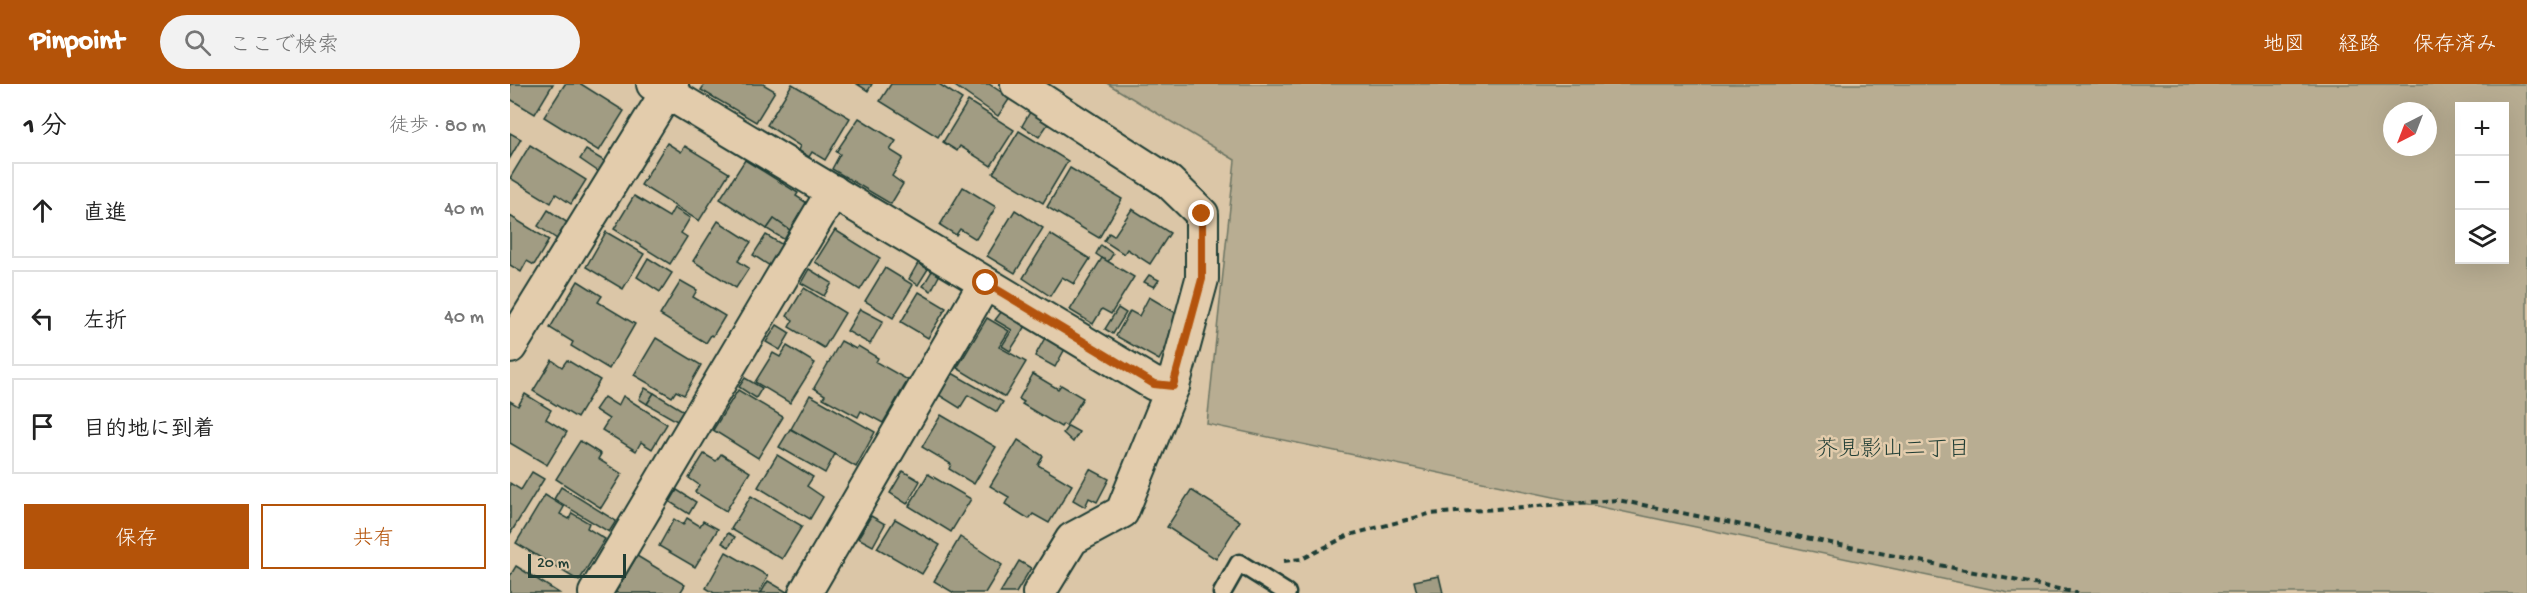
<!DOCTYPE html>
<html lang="ja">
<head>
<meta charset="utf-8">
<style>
	:root { --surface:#fff; --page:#f2f2f2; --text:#222; --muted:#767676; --line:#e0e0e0; --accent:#b45309 }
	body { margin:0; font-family:"Gochi Hand","Klee One",sans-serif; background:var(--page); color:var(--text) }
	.controls { position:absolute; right:18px; top:18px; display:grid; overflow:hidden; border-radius:0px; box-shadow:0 6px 24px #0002 }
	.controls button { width:54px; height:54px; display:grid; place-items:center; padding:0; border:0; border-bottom:2px solid var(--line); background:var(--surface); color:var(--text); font:30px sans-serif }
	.compass { position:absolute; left:1873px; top:18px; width:54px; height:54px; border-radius:50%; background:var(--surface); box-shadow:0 6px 24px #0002; rotate:222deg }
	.scale { position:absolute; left:18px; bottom:15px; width:98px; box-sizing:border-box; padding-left:6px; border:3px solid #1f3d34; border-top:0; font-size:16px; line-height:21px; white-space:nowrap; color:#1f3d34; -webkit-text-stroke:4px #e3ccac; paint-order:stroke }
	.stop { position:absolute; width:18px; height:18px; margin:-14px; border:4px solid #b45309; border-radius:50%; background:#fff }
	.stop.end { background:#b45309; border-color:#fff; box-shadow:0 2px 6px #0008 }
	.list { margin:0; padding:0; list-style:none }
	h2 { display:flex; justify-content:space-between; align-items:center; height:78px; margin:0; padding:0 24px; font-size:26px }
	h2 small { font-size:20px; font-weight:400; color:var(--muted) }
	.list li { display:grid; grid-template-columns:39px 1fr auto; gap:18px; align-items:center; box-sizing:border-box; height:96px; margin:0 12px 12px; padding:0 12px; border:2px solid var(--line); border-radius:0px }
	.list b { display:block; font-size:22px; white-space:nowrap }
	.list em { font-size:20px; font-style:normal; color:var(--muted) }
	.actions { display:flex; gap:12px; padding:18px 24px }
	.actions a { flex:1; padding:14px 0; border:2px solid var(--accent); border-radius:0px; text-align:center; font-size:21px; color:var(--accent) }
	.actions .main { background:var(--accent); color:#fff }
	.icon { flex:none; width:33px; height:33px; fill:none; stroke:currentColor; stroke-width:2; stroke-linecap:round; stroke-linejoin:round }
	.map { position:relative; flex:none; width:2017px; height:509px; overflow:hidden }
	header { display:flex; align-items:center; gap:36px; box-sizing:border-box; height:84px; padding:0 30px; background:var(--accent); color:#fff }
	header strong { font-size:28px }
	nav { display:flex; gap:33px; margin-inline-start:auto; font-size:21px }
	.search { width:420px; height:54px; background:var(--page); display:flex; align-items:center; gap:15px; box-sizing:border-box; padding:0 21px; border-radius:33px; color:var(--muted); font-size:22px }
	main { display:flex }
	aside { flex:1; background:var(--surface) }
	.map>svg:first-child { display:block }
</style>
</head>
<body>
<header>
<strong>Pinpoint</strong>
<div class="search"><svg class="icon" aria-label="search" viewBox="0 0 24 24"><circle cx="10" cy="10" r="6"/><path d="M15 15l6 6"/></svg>ここで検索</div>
<nav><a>地図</a><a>経路</a><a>保存済み</a></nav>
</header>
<main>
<aside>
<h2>1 分<small>徒歩 · 80 m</small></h2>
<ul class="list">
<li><svg class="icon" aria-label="ahead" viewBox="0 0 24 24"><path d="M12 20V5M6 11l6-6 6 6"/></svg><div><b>直進</b></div><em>40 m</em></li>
<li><svg class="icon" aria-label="left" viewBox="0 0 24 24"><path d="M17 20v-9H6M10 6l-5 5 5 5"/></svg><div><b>左折</b></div><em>40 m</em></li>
<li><svg class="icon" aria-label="arrive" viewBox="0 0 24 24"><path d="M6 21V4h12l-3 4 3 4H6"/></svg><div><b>目的地に到着</b></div></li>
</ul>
<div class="actions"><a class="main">保存</a><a>共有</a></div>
</aside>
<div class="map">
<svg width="2017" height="509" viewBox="0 0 2017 509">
	<rect width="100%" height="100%" fill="#dbc6a7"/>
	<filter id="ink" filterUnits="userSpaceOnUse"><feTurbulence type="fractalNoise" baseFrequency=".0167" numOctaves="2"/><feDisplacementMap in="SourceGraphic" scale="12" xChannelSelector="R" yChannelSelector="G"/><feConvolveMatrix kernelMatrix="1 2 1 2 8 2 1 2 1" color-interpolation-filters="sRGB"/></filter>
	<g filter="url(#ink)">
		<path fill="#b8ad92" stroke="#6c7563" stroke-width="1.5" fill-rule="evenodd" d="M598,0H2017V509H1499L697,340L725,76ZM1950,22H1994V176H1950ZM1882,27H1918V63H1882Z"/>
		<g fill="#a19c83" stroke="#1f3d34" stroke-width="1.5">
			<path d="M0,0H43L25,30L0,15Z"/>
			<path d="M55,0H71L114,27L89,67L34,33Z"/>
			<path d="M195,0H253L265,7L246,38L191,6Z"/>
			<path d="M282,0L340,34L315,76L302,68L299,73L288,66L290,62L257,41Z"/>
			<path d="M347,0H362L358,7Z"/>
			<path d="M381,0H429L452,15L428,53L370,17Z"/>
			<path d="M442,0H479L500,14L488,32Z"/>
			<path d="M458,17L504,46L481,82L450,62L447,67L433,58Z"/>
			<path d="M520,28L538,40L529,53L512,42Z"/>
			<path d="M349,34L386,57L380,66L393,74L382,92L393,100L381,120L322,85L330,70L326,68Z"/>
			<path d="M509,47L558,77L533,119L483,89Z"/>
			<path d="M0,49L11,55L0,74Z"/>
			<path d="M157,59L171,68L175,62L219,89L189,137L131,101Z"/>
			<path d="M20,61L76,96L61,120L46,110L41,119L0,94Z"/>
			<path d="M76,66L96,78L89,88L70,75Z"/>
			<path d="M235,76L288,109L286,112L297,119L280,146L264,135L257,145L210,115Z"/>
			<path d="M560,84L612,115L589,154L537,123Z"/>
			<path d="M453,103L486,123L466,155L450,145L446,151L430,141Z"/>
			<path d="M124,112L159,133L164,124L180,134L171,149L177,153L160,180L104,145Z"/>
			<path d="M622,125L660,149L640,180L617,165L614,170L594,157L599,149L604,152Z"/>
			<path d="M38,126L58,139L47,155L28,142Z"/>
			<path d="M505,126L533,144L505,189L477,172Z"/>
			<path d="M0,132L39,156L24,181L17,177L11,188L0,181Z"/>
			<path d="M264,135L281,147L275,156L257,145Z"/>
			<path d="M208,137L241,158L228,177L239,184L226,204L183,177Z"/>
			<path d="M325,146L370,174L350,206L305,178Z"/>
			<path d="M96,148L134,170L113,205L76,183Z"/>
			<path d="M540,150L580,175L564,200L552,193L540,212L513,194Z"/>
			<path d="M256,151L273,161L260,182L243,171Z"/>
			<path d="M591,161L603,170L598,178L586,170Z"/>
			<path d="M138,174L162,189L150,208L127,193Z"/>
			<path d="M592,174L624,193L601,230L592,225L583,240L560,226Z"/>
			<path d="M408,179L418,185L408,201L399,195Z"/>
			<path d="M375,184L403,201L383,234L355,217Z"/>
			<path d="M299,185L322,199L314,212L291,199Z"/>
			<path d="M423,185L430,190L421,207L413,202Z"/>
			<path d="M639,191L649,196L644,203L634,198Z"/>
			<path d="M68,197L92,212L88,218L125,240L99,285L61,262L63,258L40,244Z"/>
			<path d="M171,197L187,206L183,213L215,232L203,252L201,251L196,259L150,231Z"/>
			<path d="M294,204L335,229L314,264L279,243L283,236L277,232Z"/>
			<path d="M409,208L436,224L418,254L391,238Z"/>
			<path d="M639,213L673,233L649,276L606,252L620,227L629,232Z"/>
			<path d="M608,224L616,229L603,250L595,245Z"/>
			<path d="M350,225L373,237L360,260L337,247Z"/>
			<path d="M492,227L516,242L500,267L492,262L502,246L485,236Z"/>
			<path d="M477,234L499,247L489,263L516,278L495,313L447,284Z"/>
			<path d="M267,241L280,249L270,266L256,258Z"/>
			<path d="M536,252L556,263L545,283L525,272Z"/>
			<path d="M146,254L191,281L174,311L166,307L162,313L124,291Z"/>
			<path d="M331,257L346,265L348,262L368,274L366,278L398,296L373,339L351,327L348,333L313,314L315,311L304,304Z"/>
			<path d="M277,262L305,279L280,319L245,298L263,269L270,273Z"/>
			<path d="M42,276L52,283L57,276L90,296L67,334L23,307Z"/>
			<path d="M442,289L493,318L487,328L458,311L450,324L429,311Z"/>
			<path d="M523,290L548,305L551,301L573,314L556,342L553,340L551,343L512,320L514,318L509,315Z"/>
			<path d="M235,294L252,304L246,314L229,303Z"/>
			<path d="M135,304L144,309L137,320L129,315Z"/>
			<path d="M228,306L273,333L248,374L203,346Z"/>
			<path d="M144,309L174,327L167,337L137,320Z"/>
			<path d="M15,310L41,326L36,335L57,348L37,381L0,359V317L8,322Z"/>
			<path d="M300,311L365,348L346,383L281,345Z"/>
			<path d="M113,312L157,340L142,365L131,358L126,367L92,346L99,335L85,326L94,313L108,322Z"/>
			<path d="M431,331L486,363L464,400L439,385L441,380L412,363Z"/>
			<path d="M558,342L569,348L563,358L553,349Z"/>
			<path d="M280,345L325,370L315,389L269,363Z"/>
			<path d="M508,356L533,372L528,381L562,401L539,439L523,430L519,435L495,420L499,413L480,402Z"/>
			<path d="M70,357L91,370L88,375L112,390L91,424L46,395Z"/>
			<path d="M194,370L206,377L211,370L240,388L216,427L185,408L189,401L179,394Z"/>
			<path d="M267,371L303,393L297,402L313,413L300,435L248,403Z"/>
			<path d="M580,385L599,395L587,418L579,414L575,423L563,416Z"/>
			<path d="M393,387L410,397L397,420L380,409Z"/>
			<path d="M22,388L34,395L0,450V399L11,406Z"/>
			<path d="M418,390L461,415L441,448L399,422Z"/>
			<path d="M51,403L106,437L99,448L44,415Z"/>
			<path d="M167,406L186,418L179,430L160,418Z"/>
			<path d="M681,406L730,437L706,475L657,443Z"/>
			<path d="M35,411L54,423L50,430L59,435L62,429L79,439L77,444L95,455L69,497L6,459Z"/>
			<path d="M241,412L292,442L272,475L221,445Z"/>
			<path d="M361,432L375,440L363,462L348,454Z"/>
			<path d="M177,434L190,442L193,437L208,445L185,483L149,462L164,435L173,441Z"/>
			<path d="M385,435L430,461L412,490L367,464Z"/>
			<path d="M218,449L225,453L219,463L212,459Z"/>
			<path d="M450,453L492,481L475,509H444L424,497Z"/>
			<path d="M216,468L258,492L249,509H204L196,504Z"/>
			<path d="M127,472L175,501L170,509H105Z"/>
			<path d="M509,477L521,484L506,509H490Z"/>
			<path d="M6,482L49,509H0V492Z"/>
			<path d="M929,492L933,509H907L904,497Z"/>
			<path d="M258,497L277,508V509H251Z"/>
		</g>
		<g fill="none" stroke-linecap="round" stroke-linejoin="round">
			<defs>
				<path id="lane" d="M712,509L729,479L777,509"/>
				<g id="street">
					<path d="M143,0L644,300L663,302"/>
					<path d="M507,0L659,98L692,130V195L663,302L612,428L562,455L529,509"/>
					<path d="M0,263L162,0"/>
					<path d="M85,509L323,107"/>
					<path d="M295,509L475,199"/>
				</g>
			</defs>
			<use href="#lane" stroke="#1f3d34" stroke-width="21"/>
			<use href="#street" stroke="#1f3d34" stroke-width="36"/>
			<path stroke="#1f3d34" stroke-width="4" stroke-dasharray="6 4.5" stroke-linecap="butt" d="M774,477L792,475L839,451L919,430L1108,416L1568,509"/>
			<use href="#lane" stroke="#e3ccac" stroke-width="16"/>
			<use href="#street" stroke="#e3ccac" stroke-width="32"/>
		</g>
	</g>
	<g fill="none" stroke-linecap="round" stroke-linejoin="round" filter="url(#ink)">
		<path stroke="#b45309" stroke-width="8" d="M476,199L644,300L663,302L692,195V130"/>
	</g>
	<g text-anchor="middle" stroke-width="5" stroke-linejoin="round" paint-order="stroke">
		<g font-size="22" fill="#1f3d34" stroke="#e3ccac">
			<text x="1383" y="371">芥見影山二丁目</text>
		</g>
	</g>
</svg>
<div class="controls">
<button>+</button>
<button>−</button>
<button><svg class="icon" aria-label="layers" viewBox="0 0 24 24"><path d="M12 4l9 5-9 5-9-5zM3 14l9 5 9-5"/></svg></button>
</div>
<svg class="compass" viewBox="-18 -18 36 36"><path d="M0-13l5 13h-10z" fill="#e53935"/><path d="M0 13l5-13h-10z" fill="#767676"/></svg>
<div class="scale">20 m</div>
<div class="stop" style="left:476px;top:199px"></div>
<div class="stop end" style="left:692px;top:130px"></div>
</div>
</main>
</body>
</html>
